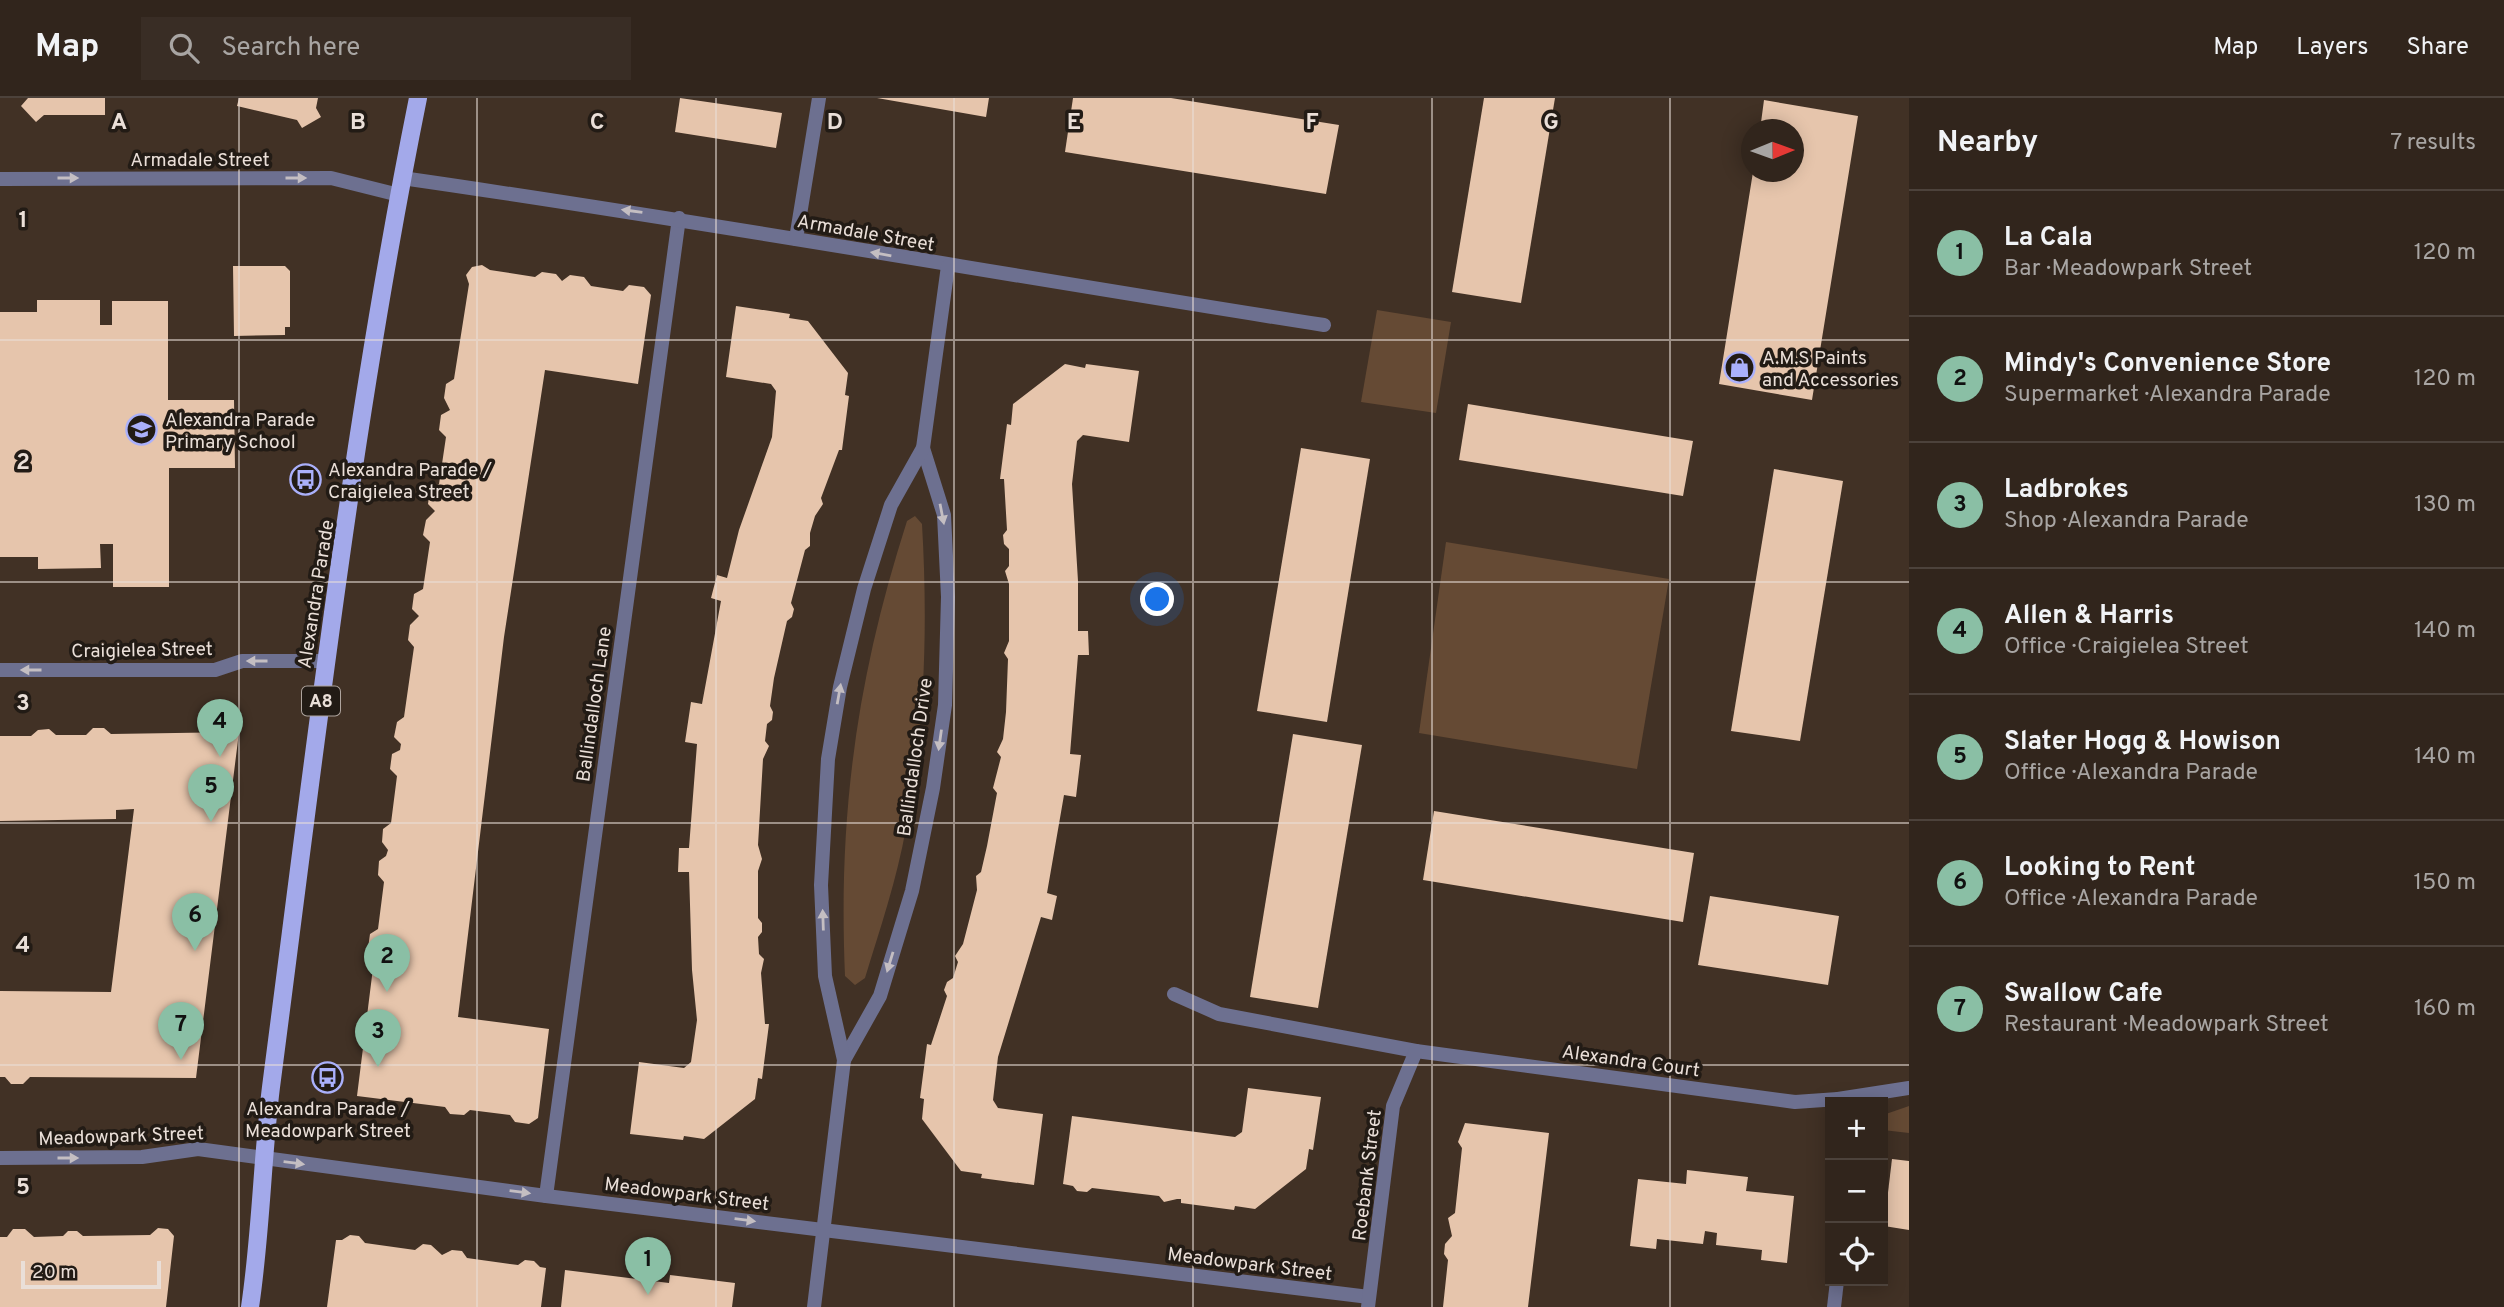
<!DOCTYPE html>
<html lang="en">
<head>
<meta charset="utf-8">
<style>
	:root { --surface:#31251c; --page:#392d25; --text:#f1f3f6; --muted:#a8a5a3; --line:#4c423b; --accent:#8abfa5 }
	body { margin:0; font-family:Overpass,sans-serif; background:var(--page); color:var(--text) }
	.controls { position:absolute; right:21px; bottom:21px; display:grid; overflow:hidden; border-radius:0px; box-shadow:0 4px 18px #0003 }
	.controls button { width:63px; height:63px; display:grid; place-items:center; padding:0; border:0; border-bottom:2px solid var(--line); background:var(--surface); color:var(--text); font:35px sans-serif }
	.compass { position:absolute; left:1741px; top:21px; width:63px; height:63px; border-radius:50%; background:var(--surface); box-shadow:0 4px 18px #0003; rotate:89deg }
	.scale { position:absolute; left:21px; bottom:18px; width:140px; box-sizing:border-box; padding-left:7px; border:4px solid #eadfd8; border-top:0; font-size:19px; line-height:24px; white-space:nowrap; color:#eadfd8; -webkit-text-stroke:5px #221b15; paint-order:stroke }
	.you { position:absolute; left:1158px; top:502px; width:24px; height:24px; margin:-18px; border:5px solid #fff; border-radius:50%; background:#1a73e8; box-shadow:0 0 0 10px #1a73e833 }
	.badge { display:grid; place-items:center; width:46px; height:46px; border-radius:50%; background:var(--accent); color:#111; font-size:23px; font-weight:700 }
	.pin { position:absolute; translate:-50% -58px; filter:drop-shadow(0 2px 4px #0008) }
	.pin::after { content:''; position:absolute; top:37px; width:24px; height:21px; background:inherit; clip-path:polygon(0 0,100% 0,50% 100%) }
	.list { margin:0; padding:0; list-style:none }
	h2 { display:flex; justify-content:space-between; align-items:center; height:91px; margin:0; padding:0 28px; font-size:30px }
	h2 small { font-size:23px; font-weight:400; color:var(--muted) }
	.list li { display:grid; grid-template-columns:46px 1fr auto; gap:21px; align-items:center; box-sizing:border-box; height:126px; padding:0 28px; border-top:2px solid var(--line) }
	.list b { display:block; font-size:26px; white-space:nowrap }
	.list p { margin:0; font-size:23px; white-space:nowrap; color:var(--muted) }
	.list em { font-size:23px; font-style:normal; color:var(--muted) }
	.icon { flex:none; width:38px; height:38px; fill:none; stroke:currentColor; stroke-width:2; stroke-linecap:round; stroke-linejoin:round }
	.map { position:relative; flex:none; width:1909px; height:1209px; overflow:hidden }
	header { display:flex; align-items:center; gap:42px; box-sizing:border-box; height:98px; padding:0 35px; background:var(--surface); border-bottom:2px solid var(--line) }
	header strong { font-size:33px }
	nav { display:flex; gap:38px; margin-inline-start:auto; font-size:24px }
	.search { width:490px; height:63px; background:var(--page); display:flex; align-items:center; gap:18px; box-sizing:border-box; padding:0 24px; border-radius:0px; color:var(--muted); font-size:26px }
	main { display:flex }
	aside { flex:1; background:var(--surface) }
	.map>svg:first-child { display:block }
</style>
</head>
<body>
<header>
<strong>Map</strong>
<div class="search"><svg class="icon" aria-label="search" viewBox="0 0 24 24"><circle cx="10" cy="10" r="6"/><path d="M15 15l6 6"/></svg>Search here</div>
<nav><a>Map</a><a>Layers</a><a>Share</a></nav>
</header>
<main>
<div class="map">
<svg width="1909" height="1209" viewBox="0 0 1909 1209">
	<rect width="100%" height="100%" fill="#413125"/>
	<g fill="#654a34">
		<path d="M1377,212L1451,224L1436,315L1361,304Z"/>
		<path d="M915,418L922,426C928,529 925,629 906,730C897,781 880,831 865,880L855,887L845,878C838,715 857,579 907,423Z"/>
		<path d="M1446,444L1669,481L1637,671L1419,635Z"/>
		<path d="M1909,1008V1035L1883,1032V1017Z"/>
	</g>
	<g fill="#e6c5ac">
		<path d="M28,0H105V17H44L36,24L21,8Z"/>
		<path d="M239,0H318L316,10L321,19L302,30L297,22L237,8Z"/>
		<path d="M680,0L782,15L776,50L675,34Z"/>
		<path d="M877,0H989L986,19Z"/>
		<path d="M1073,0H1171L1339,27L1326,96L1065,54Z"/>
		<path d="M1484,0H1555L1521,205L1452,194Z"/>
		<path d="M1764,2L1858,18L1812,302L1719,286L1753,74H1794V32H1760Z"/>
		<path d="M482,167L490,172L535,179L542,174L556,176L562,183L570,177L584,179L591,188L623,193L629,187L644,189L651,197L638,286L545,272L504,539L458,919L549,931L538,1020L529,1026L515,1024L510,1017L470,1012L464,1017L450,1016L445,1009L357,998L374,862L368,850L370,836L378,831L384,784L378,777L379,763L386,758L388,752L382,744L383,731L391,725L397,678L390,671L392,656L400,652L401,646L394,639L397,624L404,619L414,549L408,542L410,527L419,518L412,511L414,496L423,491L430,444L423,437L426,422L435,413L428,406L430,391L439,386L446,339L439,332L441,317L450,312L444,300L446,286L454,281L469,186L466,177L472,169Z"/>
		<path d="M233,168H285L290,173V229H285V237L234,238Z"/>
		<path d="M37,202H100V227H112V203H168V302H234L235,370H169V489H113V446H100L101,470L38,471V459H0V214H37Z"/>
		<path d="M736,208L790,216L789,220L808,223L848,275L845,297L849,298L842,352H839L821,400L823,406L815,418L810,435V448L805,452L791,505L794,511L792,519L787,523L774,580L770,608L773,614L772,622L767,626L765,643L769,648L763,661L758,747L762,761L758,773V820L762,825V834L758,839L759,856L764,861L761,875L765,926H769L762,981L758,980L755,1001L704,1041L684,1038L683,1042L630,1036L639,964L684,970L691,964L697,922L692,872L689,774H678L679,750H689L697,646L685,644L691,604L702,606L721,503L711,500L717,477L727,480L739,432L772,339L776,293L771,286L726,279Z"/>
		<path d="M1065,266L1085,270L1086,266L1139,273L1129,344L1083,337L1077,343L1072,386L1078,483V533H1088L1089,557H1078L1070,656L1081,657L1076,699L1064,697L1047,795L1057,798L1052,822L1041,819L998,959L993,1002L998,1010L1043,1016L1034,1087L981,1080L982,1076L961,1073L922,1021L924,1001L920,1000L927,946L931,947L947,898L944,892L947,884L953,880L958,864L955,858L963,846L977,792L976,778L981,774L987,748L997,695L993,690L1001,659L997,654L1003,641L1006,614L1008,561L1004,555L1009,543V486L1005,473L1009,468V451L1004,446L1003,437L1007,432L1004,381H1000L1007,326L1011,327L1013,306Z"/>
		<path d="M1468,306L1693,343L1683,398L1459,362Z"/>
		<path d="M1301,350L1370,361L1327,624L1257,613Z"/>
		<path d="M1774,371L1843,383L1800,643L1731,633Z"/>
		<path d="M93,630H104L111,636L239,634L196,980L30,979L23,986H11L5,979H0V893L111,894L134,711L116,712V721L0,723V638H31L38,632L49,631L56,637H86Z"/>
		<path d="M1293,636L1362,647L1318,910L1250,899Z"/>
		<path d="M1434,713L1694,755L1683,824L1423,782Z"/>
		<path d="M1710,798L1839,818L1828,887L1698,867Z"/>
		<path d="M1248,990L1321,999L1313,1052L1309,1051L1306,1071L1255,1111L1235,1108L1234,1112L1181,1105V1101H1177L1164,1104L1159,1098L1092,1090L1087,1094L1077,1093L1073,1088L1063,1086L1072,1018L1235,1039L1242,1034Z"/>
		<path d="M1465,1025L1549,1035L1528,1209H1443L1448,1162L1444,1156L1445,1146L1452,1138L1448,1120L1455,1115L1462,1050L1458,1044Z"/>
		<path d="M1892,1061L1909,1063V1132L1884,1128Z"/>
		<path d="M1687,1072L1748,1079L1746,1093L1794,1098L1787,1165L1761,1162L1762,1152L1716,1147L1717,1135L1705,1133L1703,1146L1657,1141L1656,1151L1630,1148L1638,1081L1686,1086Z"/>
		<path d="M158,1130L168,1131L174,1138L166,1209H0V1139H7L13,1131H25L34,1139L63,1138L68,1133H77L83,1138L150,1137Z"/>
		<path d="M350,1137L359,1138L365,1145L415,1152L423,1146L431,1147L442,1157L452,1152L462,1153L467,1160L518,1167L525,1162L534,1163L540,1169L546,1170L541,1209H327L336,1142H342Z"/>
		<path d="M565,1172L669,1185L670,1177L735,1185L732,1209H561Z"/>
	</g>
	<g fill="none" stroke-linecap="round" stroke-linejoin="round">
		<g stroke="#6d7090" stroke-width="14">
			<path d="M1174,896L1219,916L1416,953"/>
			<path d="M1838,1001L1909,990"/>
			<path d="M546,1098L679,120"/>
		</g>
		<g stroke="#6d7090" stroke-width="14">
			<path d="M402,80C710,124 1016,179 1324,227"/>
			<path d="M0,81L331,80L399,97"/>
			<path d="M796,141L819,0"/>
			<path d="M0,572H215L242,563H326"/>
			<path d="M844,962L880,898L912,793L933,690L945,607L948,499L944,417L923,350"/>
			<path d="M0,1060L142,1059L198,1051L546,1098L1369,1199"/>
			<path d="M814,1209L844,962L825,878L821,787L828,661L840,589L864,491L891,407L923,350L948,168"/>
			<path d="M1368,1209L1393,1008L1416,953L1795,1004L1838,1001L1839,1004"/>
			<path d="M1834,1209L1837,1183"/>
		</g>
		<path stroke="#a3a9ea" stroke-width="18" d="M250,1209C261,1136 262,1062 271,989C314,659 352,327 418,0"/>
	</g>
	<defs><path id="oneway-solid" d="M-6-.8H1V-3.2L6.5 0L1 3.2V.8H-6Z" transform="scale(1.75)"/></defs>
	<g fill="#c4bec2">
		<use href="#oneway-solid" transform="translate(68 80)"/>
		<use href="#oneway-solid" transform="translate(296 80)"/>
		<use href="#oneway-solid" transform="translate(632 113) rotate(-172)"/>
		<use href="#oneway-solid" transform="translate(881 156) rotate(-170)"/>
		<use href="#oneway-solid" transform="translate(942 416) rotate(79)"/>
		<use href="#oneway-solid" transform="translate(257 563) rotate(-180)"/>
		<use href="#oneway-solid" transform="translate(31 572) rotate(180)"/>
		<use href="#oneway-solid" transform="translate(839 596) rotate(-80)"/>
		<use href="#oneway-solid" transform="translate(940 642) rotate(98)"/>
		<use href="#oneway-solid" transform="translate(823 822) rotate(-92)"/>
		<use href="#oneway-solid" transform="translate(890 864) rotate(107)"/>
		<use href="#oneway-solid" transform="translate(68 1060)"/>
		<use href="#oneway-solid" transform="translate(294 1065) rotate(7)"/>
		<use href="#oneway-solid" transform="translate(520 1094) rotate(7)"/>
		<use href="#oneway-solid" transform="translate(745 1122) rotate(7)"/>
	</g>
	<path fill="none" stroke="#eadfd8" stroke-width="2" stroke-opacity="0.55" d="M239,0V1209M477,0V1209M716,0V1209M954,0V1209M1193,0V1209M1432,0V1209M1670,0V1209M0,242H1909M0,484H1909M0,725H1909M0,967H1909"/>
	<defs>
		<symbol id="shop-ring" viewBox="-11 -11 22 22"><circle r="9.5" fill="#221b15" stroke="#aab0fb" stroke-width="1.5"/><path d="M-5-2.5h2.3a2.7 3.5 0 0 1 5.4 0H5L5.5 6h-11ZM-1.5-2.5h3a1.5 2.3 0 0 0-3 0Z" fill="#aab0fb"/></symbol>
		<symbol id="school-ring" viewBox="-11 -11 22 22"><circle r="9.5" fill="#221b15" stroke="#aab0fb" stroke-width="1.5"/><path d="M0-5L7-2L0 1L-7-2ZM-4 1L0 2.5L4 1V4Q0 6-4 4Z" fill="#aab0fb"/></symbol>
		<symbol id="bus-ring" viewBox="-11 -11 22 22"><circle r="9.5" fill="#221b15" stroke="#aab0fb" stroke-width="1.5"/><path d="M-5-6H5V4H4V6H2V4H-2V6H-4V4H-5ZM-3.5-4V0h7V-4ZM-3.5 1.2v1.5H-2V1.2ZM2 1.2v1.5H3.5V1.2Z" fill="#aab0fb"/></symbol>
	</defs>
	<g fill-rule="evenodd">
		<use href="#shop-ring" x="1722" y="252" width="35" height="35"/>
		<use href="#school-ring" x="124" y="314" width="35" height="35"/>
		<use href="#bus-ring" x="288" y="364" width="35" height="35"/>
		<use href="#bus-ring" x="310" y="962" width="35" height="35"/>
	</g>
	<g text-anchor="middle" stroke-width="7" stroke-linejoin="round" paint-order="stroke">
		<rect fill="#221b15" stroke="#aea49e" stroke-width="2" x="302" y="588.5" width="38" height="29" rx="5"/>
		<g font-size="18" font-weight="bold" fill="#eadfd8">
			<text x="321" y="609">A8</text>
		</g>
		<g font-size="19" fill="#eadfd8" stroke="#221b15">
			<text x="200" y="68">Armadale Street</text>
			<text transform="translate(866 134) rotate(10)" y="7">Armadale Street</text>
			<text transform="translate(315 496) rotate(-81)" y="7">Alexandra Parade</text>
			<text transform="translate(142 551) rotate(-1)" y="7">Craigielea Street</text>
			<text transform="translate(593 606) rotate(-82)" y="7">Ballindalloch Lane</text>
			<text transform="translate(914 659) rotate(-82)" y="7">Ballindalloch Drive</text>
			<text transform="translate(1631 962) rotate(8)" y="7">Alexandra Court</text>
			<text transform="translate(121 1037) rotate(-2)" y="7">Meadowpark Street</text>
			<text transform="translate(1366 1077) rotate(-83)" y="7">Roebank Street</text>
			<text transform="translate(687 1095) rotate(7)" y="7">Meadowpark Street</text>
			<text transform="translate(1250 1165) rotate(7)" y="7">Meadowpark Street</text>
		</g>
		<g font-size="19" fill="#eadfd8" stroke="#221b15" text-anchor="start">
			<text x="1762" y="266">A.M.S Paints<tspan x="1762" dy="22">and Accessories</tspan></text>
			<text x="165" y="328">Alexandra Parade<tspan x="165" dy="22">Primary School</tspan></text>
			<text x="328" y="378">Alexandra Parade /<tspan x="328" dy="22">Craigielea Street</tspan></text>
			<text x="328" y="1017" text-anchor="middle">Alexandra Parade /<tspan x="328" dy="22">Meadowpark Street</tspan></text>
		</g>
	</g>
	<g font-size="23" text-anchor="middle" font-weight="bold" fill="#eadfd8" stroke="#221b15" stroke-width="7" stroke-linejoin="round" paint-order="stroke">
		<text x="119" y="31">A</text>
		<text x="358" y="31">B</text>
		<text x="597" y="31">C</text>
		<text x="835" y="31">D</text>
		<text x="1074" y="31">E</text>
		<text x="1312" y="31">F</text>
		<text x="1551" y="31">G</text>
		<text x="23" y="129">1</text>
		<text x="23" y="371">2</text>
		<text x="23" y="612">3</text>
		<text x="23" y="854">4</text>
		<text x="23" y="1096">5</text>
	</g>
</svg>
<div class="controls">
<button>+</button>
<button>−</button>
<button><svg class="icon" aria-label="locate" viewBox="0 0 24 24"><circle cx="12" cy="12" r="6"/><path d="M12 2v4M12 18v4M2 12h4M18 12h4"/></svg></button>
</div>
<svg class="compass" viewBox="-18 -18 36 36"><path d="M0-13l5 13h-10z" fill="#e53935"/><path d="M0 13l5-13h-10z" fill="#a8a5a3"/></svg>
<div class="scale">20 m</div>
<div class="you"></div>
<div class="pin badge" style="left:648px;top:1197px">1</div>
<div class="pin badge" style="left:387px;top:894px">2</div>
<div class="pin badge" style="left:378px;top:969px">3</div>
<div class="pin badge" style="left:220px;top:659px">4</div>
<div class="pin badge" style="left:211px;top:724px">5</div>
<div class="pin badge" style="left:195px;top:853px">6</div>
<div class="pin badge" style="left:181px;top:962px">7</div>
</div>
<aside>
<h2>Nearby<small>7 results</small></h2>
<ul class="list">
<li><span class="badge">1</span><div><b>La Cala</b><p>Bar · Meadowpark Street</p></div><em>120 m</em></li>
<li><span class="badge">2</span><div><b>Mindy's Convenience Store</b><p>Supermarket · Alexandra Parade</p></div><em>120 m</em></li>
<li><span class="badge">3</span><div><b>Ladbrokes</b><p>Shop · Alexandra Parade</p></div><em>130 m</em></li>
<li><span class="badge">4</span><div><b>Allen &amp; Harris</b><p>Office · Craigielea Street</p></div><em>140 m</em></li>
<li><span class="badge">5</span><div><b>Slater Hogg &amp; Howison</b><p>Office · Alexandra Parade</p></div><em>140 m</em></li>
<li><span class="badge">6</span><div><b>Looking to Rent</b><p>Office · Alexandra Parade</p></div><em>150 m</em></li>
<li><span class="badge">7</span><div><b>Swallow Cafe</b><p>Restaurant · Meadowpark Street</p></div><em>160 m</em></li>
</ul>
</aside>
</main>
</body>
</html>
